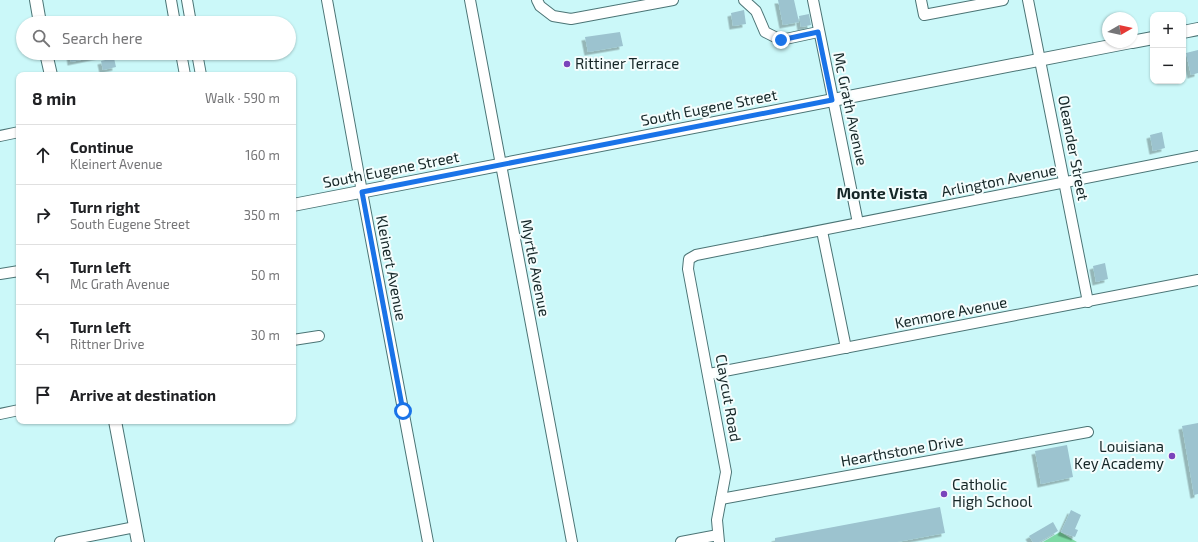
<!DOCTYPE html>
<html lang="en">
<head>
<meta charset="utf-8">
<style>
	:root { --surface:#fff; --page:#f6f6f6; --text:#202124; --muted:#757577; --line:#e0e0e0 }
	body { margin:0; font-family:"Exo 2",sans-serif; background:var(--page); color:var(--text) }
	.controls { position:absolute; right:12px; top:12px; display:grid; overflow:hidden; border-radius:8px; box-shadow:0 1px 3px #0004 }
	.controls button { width:36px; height:36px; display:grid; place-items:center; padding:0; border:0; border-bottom:1px solid var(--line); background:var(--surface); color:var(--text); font:20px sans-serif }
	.compass { position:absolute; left:1102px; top:12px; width:36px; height:36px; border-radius:50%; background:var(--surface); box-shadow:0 1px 3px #0004; rotate:81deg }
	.stop { position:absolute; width:12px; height:12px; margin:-9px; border:3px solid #1a73e8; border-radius:50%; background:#fff }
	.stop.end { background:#1a73e8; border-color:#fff; box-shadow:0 1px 4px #0008 }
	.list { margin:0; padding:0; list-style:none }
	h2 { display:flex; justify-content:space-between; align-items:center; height:52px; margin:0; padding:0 16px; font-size:17px }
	h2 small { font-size:13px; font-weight:400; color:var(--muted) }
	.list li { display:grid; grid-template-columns:26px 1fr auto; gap:12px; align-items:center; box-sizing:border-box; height:60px; padding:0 16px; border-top:1px solid var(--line) }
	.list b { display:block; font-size:15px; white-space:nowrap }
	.list p { margin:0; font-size:13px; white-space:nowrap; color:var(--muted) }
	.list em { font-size:13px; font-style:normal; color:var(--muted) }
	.icon { flex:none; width:22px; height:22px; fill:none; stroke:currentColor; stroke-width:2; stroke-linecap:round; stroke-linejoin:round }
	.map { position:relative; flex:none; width:1198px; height:542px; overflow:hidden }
	.search { position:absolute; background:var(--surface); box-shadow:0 1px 3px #0004; left:16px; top:16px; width:280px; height:44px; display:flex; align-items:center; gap:10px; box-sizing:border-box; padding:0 14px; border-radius:22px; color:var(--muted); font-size:15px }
	.panel { position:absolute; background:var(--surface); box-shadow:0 1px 3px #0004; left:16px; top:72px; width:280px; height:352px; border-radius:8px }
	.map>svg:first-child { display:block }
</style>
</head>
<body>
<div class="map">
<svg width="1198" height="542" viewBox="0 0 1198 542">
	<defs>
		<filter id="shadow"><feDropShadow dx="-3.5" dy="3.5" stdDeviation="0" flood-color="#0004"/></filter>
	</defs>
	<rect width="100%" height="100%" fill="#cbf8f9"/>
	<path fill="#7dd9a5" d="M1060,532L1077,542H1043Z"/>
	<g fill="#9cc3cf" filter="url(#shadow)">
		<path d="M778,0H794L799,22L783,25Z"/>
		<path d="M744,10L746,24L733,26L731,13Z"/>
		<path d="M809,14L811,25L801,27L799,16Z"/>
		<path d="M620,32L623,46L588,52L585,37Z"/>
		<path d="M1198,50V73L1191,75L1186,53Z"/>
		<path d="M70,53H100V56L71,62Z"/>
		<path d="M114,58L116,67L103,70L101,61Z"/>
		<path d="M1162,132L1165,148L1153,151L1150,135Z"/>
		<path d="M1105,263L1108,279L1096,282L1093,266Z"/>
		<path d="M1198,423V494L1194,495L1182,426Z"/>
		<path d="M1067,445L1073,477L1041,484L1035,451Z"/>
		<path d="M940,507L945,533L897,542H775V538Z"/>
		<path d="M1071,510L1081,515L1075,529L1078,530L1075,537L1061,532Z"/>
		<path d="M1053,522L1058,531L1039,542H1033L1029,536Z"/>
	</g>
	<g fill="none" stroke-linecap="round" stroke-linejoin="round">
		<defs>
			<g id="minor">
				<path d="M171,0L175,23"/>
				<path d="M187,0L191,23"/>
				<path d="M327,0L362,192L428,542"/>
				<path d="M470,0L572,542"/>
				<path d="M537,0L540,6L553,16L571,19L673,0"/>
				<path d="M744,0L756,11L765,32L781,40L818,32"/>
				<path d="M813,0L858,223"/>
				<path d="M921,0L924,15L1003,0"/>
				<path d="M1028,0L1088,302"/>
				<path d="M181,53L185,75"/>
				<path d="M197,53L201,75"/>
				<path d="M0,136L19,132"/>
				<path d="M822,231L846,348"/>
				<path d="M0,274L19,271"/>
				<path d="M293,340L319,336"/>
				<path d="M709,374L1198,280"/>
				<path d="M0,414L19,410"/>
				<path d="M721,499L1088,432"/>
				<path d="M60,542L135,527"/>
				<path d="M681,542L718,535"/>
				<path d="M719,542L717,520L726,472L688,269L689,259L696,255L1198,156"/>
			</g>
			<g id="tertiary">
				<path d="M36,0L40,23"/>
				<path d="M1183,32L1198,29"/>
				<path d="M1132,42L1153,38"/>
				<path d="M46,53L51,75"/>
				<path d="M293,205L1131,42"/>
				<path d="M115,421L138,542"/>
			</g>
		</defs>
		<use href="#minor" stroke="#4b7475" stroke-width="12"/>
		<use href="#tertiary" stroke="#4b7475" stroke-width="14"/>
		<use href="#minor" stroke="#fff" stroke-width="10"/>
		<use href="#tertiary" stroke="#fff" stroke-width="12"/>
	</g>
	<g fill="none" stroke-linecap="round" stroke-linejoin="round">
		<path stroke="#1a73e8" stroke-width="5" d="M403,411L362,192L832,100L818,32L781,40"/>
	</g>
	<g fill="#7a44bb" stroke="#f4fdfd" stroke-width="1.5">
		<circle cx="567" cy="64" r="4"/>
		<circle cx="1172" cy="456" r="4"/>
		<circle cx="944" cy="494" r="4"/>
	</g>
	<g text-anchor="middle" stroke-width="4" stroke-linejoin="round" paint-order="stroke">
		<g font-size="15" fill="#152627" stroke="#f4fdfd" text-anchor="start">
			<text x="575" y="69">Rittiner Terrace</text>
			<text x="1164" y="452" text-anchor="end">Louisiana<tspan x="1164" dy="17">Key Academy</tspan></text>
			<text x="952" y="490">Catholic<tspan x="952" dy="17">High School</tspan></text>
		</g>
		<g font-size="15" fill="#152627" stroke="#f4fdfd">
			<text transform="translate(709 108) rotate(-11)" y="5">South Eugene Street</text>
			<text transform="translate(850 109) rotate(78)" y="5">Mc Grath Avenue</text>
			<text transform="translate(1073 148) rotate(79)" y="5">Oleander Street</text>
			<text transform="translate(391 170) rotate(-11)" y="5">South Eugene Street</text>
			<text transform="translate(999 181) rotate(-11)" y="5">Arlington Avenue</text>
			<text transform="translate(391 268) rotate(79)" y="5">Kleinert Avenue</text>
			<text transform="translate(535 268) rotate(79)" y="5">Myrtle Avenue</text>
			<text transform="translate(951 313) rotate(-11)" y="5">Kenmore Avenue</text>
			<text transform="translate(728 398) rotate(80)" y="5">Claycut Road</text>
			<text transform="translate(902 451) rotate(-10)" y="5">Hearthstone Drive</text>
		</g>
		<g font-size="16" font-weight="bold" fill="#152627" stroke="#f4fdfd">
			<text x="882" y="199">Monte Vista</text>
		</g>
	</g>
</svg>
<div class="controls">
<button>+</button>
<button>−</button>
</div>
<svg class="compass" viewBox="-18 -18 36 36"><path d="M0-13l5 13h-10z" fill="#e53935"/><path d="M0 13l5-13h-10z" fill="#757577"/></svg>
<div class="stop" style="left:403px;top:411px"></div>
<div class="stop end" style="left:781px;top:40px"></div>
<div class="search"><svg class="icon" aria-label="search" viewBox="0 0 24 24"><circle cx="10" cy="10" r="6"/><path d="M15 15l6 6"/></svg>Search here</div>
<section class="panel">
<h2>8 min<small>Walk · 590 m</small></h2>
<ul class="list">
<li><svg class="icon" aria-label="ahead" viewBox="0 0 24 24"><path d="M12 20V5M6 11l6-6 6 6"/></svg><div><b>Continue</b><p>Kleinert Avenue</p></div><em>160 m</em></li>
<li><svg class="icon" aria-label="right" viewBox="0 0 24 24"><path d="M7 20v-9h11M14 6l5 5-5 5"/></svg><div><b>Turn right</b><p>South Eugene Street</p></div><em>350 m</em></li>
<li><svg class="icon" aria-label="left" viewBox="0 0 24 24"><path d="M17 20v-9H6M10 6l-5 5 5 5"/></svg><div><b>Turn left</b><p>Mc Grath Avenue</p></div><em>50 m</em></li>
<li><svg class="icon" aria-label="left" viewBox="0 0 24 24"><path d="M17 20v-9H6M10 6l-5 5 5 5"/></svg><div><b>Turn left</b><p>Rittner Drive</p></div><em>30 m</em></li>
<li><svg class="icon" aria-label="arrive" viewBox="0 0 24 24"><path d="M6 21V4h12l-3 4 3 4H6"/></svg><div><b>Arrive at destination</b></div></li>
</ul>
</section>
</div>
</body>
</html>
